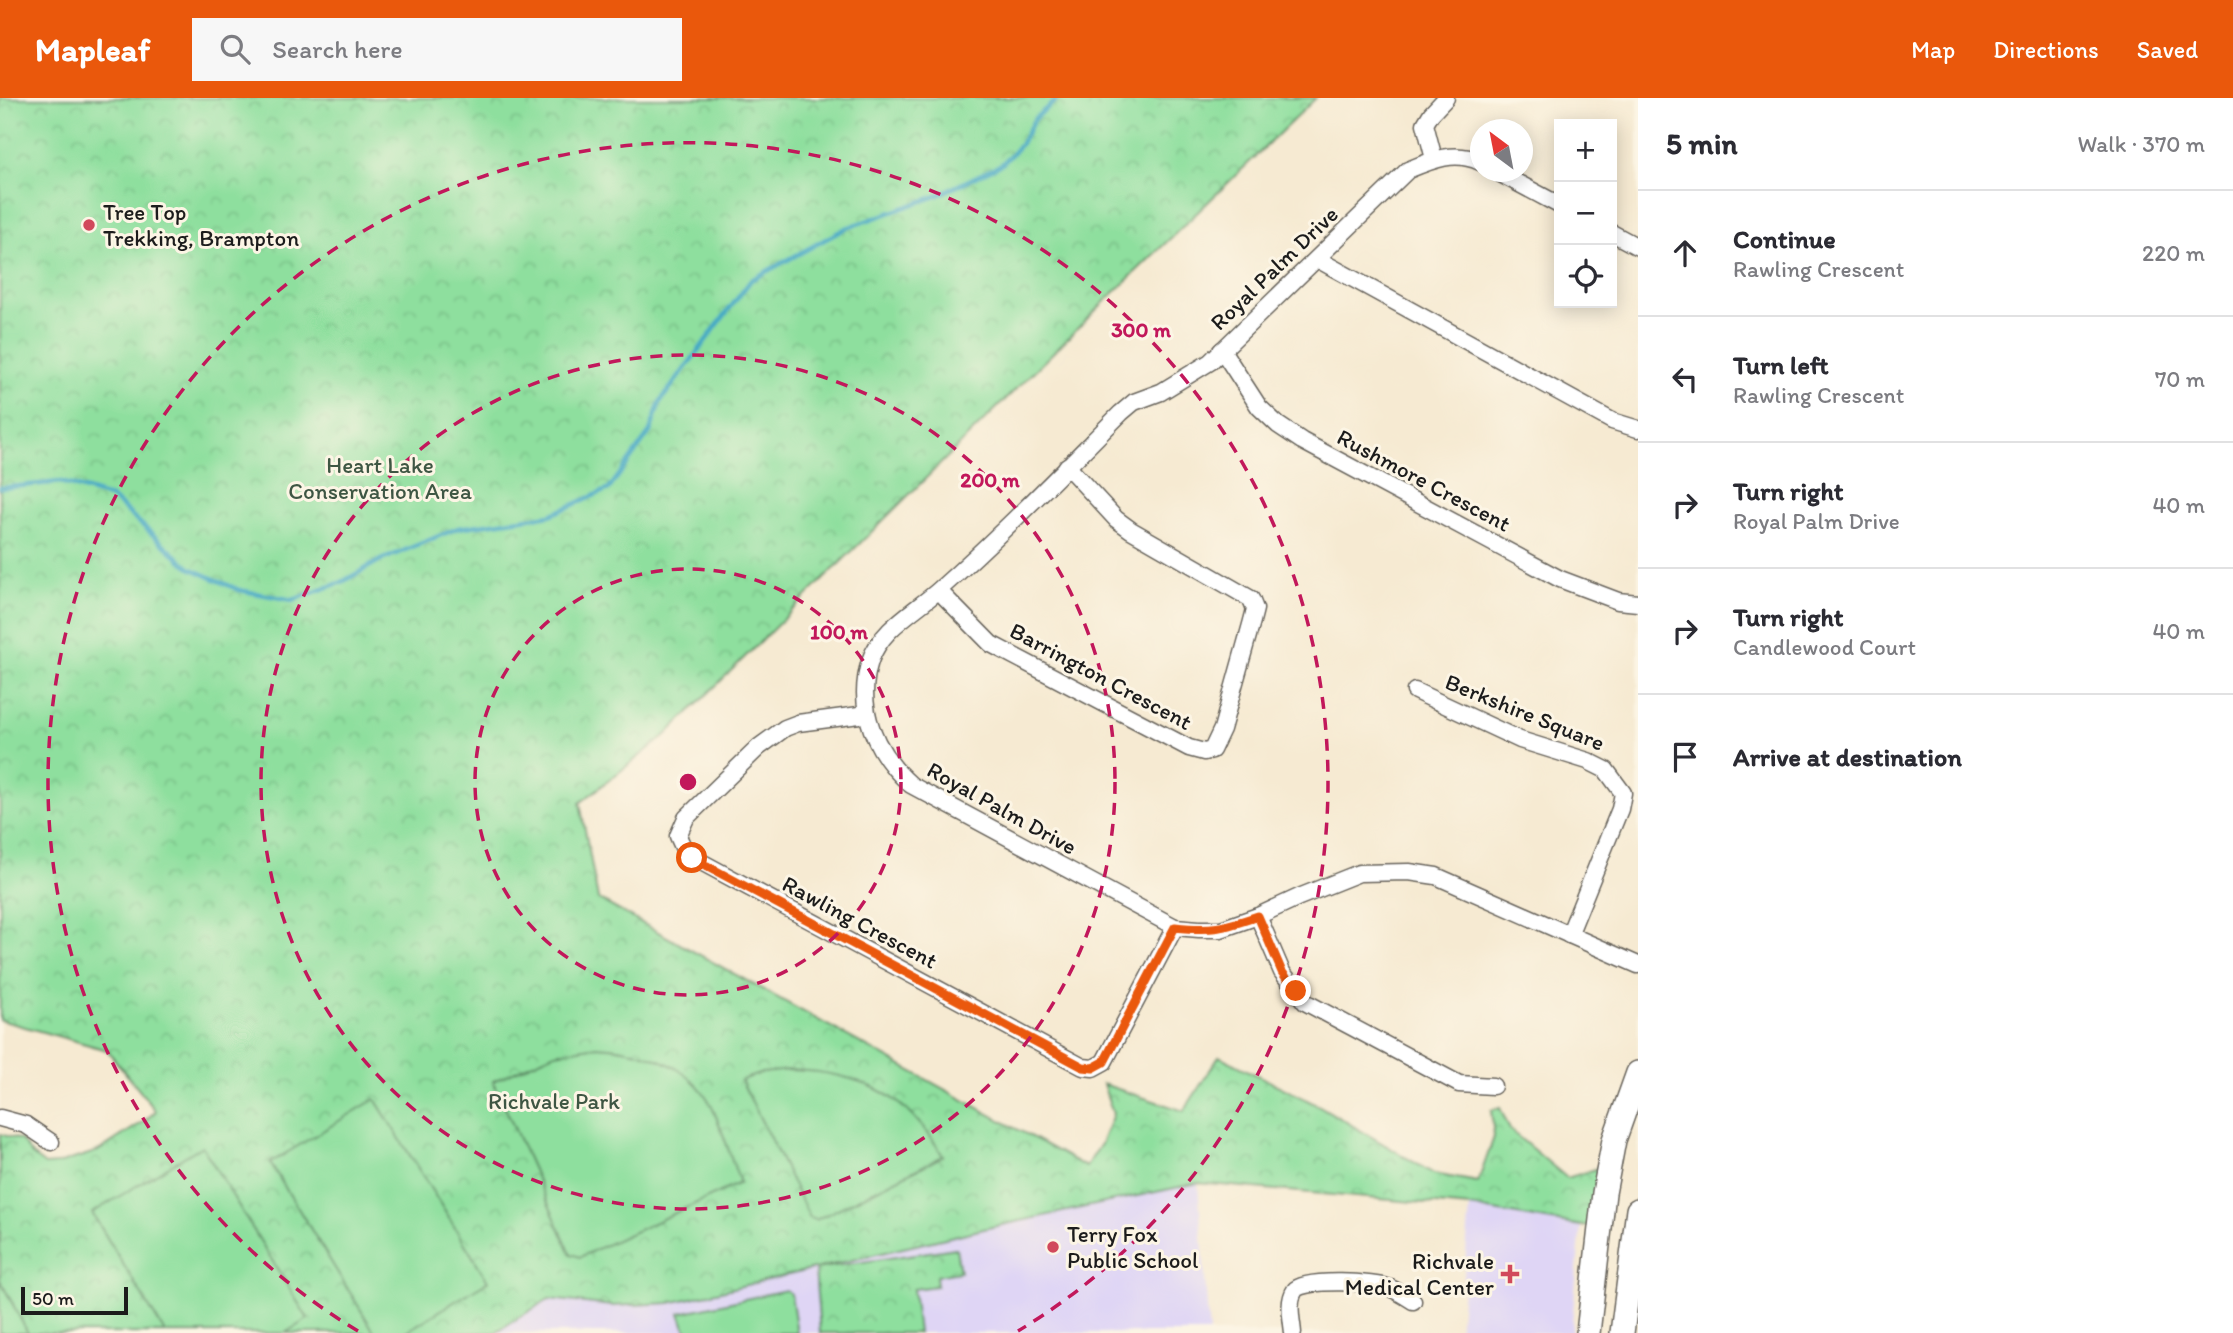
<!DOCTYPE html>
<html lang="en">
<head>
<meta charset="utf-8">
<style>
	:root { --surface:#fff; --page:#f7f7f7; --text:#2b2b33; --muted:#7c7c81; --line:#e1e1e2; --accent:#ea580c }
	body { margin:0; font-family:Itim,sans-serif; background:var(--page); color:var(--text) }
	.controls { position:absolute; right:21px; top:21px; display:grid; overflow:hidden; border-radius:0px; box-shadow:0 4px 18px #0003 }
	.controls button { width:63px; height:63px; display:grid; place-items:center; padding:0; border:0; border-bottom:2px solid var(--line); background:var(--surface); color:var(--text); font:35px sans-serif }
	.compass { position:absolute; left:1470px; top:21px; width:63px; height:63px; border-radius:50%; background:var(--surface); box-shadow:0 4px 18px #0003; rotate:328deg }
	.scale { position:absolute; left:21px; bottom:18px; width:107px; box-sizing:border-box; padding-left:7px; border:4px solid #1c1c1c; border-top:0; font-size:19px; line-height:24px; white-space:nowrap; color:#1c1c1c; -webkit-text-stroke:5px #fcf5e5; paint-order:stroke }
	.stop { position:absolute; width:21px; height:21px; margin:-16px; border:5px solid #ea580c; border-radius:50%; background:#fff }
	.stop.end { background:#ea580c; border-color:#fff; box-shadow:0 2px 7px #0008 }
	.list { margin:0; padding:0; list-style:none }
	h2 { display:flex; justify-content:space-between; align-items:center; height:91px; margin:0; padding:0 28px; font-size:30px }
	h2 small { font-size:23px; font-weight:400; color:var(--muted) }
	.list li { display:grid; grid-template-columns:46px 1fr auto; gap:21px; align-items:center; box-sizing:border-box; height:126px; padding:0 28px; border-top:2px solid var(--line) }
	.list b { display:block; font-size:26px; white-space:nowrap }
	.list p { margin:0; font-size:23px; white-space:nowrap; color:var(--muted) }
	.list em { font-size:23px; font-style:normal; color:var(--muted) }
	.icon { flex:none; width:38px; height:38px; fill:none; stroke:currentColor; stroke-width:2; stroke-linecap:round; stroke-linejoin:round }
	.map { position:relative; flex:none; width:1638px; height:1235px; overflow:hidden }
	header { display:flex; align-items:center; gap:42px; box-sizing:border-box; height:98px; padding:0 35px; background:var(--accent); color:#fff }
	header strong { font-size:33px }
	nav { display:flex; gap:38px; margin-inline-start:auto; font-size:24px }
	.search { width:490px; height:63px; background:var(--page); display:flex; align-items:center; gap:18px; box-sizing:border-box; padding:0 24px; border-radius:0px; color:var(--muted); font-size:26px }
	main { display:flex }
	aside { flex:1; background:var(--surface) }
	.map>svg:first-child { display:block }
</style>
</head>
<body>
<header>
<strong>Mapleaf</strong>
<div class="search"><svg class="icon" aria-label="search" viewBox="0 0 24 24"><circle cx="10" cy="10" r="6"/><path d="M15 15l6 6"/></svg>Search here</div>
<nav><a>Map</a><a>Directions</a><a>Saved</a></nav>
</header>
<main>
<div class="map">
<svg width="1638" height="1235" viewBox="0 0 1638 1235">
	<defs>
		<pattern id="park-crowns" width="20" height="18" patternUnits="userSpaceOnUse" patternTransform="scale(1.75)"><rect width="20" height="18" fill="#8edf9e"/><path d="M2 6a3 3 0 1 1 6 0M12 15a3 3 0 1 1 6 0" fill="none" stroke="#7abf88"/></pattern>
	</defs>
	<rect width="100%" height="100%" fill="#fcf5e5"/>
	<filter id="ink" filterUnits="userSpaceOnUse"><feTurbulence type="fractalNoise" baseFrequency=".0143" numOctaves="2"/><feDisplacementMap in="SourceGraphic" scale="14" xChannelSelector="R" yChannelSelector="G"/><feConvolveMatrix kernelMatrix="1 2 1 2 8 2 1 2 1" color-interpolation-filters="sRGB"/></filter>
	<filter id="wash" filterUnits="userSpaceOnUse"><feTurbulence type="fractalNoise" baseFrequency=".00686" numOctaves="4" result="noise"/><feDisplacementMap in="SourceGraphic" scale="28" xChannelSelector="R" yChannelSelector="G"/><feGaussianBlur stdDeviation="1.57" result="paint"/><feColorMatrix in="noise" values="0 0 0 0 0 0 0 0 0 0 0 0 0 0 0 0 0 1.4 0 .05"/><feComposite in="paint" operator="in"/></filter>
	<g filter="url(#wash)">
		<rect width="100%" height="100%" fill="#f6ead2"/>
		<g fill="#dfd5f5">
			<path d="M1198,1085L1209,1235H494L549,1200L612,1208L670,1205L992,1129Z"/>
			<path d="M1470,1109L1581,1127L1571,1235H1459Z"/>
		</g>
		<g fill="url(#park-crowns)" stroke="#557e5d" stroke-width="2">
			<path d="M0,0H1316L1094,214L665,638L580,705L598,801L1086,1069L1101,1046L1113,1016L1103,986L1184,1013L1219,958L1321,1009L1434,1076L1478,1084L1494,1039L1491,1012L1500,1010L1510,1032L1567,1080L1599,1070L1588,1129L1470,1109L1198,1085L992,1129L670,1205L612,1208L549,1201L494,1235H0V1036L21,1042L32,1057L45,1067L58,1066L98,1053L143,1024L156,1013L107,952L0,922Z"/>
			<path d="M956,1150L960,1174L936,1178L937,1188L913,1191L918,1235H820L815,1171Z"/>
		</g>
		<g fill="#8edf9e" stroke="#557e5d" stroke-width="2">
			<path d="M597,948C639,950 692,966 712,1009C723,1033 731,1060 740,1085L580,1159L571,1156L493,983L555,955Z"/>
			<path d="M790,972C860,974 907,996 943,1058L816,1122L810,1120L741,982L762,975Z"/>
			<path d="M375,1001L488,1183L404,1235H375L270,1065Z"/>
			<path d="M202,1048L308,1221L285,1235H165L92,1115Z"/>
			<path d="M0,1182L28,1235H0Z"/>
			<path d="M786,1192L791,1196L797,1235H687L680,1215Z"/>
		</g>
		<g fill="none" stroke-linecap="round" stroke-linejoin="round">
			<path stroke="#45a9c5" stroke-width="4.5" d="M0,390L61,384L112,400L190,470L239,492L293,502L342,484L379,463L458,430L550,417L609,391L650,334L660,304L751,182L846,130L934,99L1002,66L1020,47L1035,20L1059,0"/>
		</g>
	</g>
	<g filter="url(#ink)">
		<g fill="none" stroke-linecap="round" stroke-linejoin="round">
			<defs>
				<g id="street">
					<path d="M1434,61L1425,26L1431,16L1446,0"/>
					<path d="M1480,64C1455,52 1432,62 1408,72L1210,264L1161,294L1134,304L1121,315C1062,374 1003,435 940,491C916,513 881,530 870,563C855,611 876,656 911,687L1175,829L1199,831H1221L1258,818L1299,799L1359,775L1409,774L1436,778L1638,867"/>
					<path d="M1497,74L1559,107"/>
					<path d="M1612,135L1638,149"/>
					<path d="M1317,161L1612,323L1638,331"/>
					<path d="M1222,252L1259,309L1278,327L1302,343L1560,481L1618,503L1638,505"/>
					<path d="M939,493L991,546L1189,650L1204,654L1212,652L1222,631L1252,523L1255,511L1251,501L1131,432L1116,421L1067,368"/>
					<path d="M1415,593L1520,642L1588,663L1606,672L1623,695L1620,711L1569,837"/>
					<path d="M867,616L798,625L785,630L759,649L686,720L678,738L683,749L692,759L1083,969L1093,970L1104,964L1175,829"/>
					<path d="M1258,818L1282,874L1305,904L1459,986L1493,988"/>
					<path d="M0,1020L26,1027L51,1044"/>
					<path d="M1293,1235C1292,1222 1287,1204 1295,1192C1304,1180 1376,1184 1390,1190C1398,1193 1406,1199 1413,1203"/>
				</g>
				<g id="secondary">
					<path d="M1588,1235L1604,1095L1614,1042L1638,975"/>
					<path d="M1622,1235L1638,1112"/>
				</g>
			</defs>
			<use href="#street" stroke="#68645c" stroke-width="19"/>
			<use href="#secondary" stroke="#68645c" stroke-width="26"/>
			<use href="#street" stroke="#fff" stroke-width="16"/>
			<use href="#secondary" stroke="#fff" stroke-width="23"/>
		</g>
	</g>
	<g fill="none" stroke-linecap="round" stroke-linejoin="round" filter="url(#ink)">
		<path stroke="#ea580c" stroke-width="9" d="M692,760L1083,969L1093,970L1104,964L1175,829C1212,833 1223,830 1258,818L1282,874L1296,893"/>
	</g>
	<g fill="none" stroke="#c2185b" stroke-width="3.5" stroke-dasharray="12 9">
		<circle cx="688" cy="684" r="213"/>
		<circle cx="688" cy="684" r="427"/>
		<path d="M358 1233A640 640 0 1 1 1018 1233"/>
	</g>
	<g fill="#d1495b" stroke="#fcf5e5" stroke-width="2.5">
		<circle cx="89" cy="127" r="7"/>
		<circle cx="1053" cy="1149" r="7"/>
		<path d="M1506.5 1165.5h7v7h7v7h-7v7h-7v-7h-7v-7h7z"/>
	</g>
	<g text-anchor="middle" stroke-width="6" stroke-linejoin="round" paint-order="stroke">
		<g font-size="23" fill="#1c1c1c" stroke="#fcf5e5" text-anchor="start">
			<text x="103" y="122">Tree Top<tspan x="103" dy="26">Trekking, Brampton</tspan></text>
			<text x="1067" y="1144">Terry Fox<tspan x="1067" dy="26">Public School</tspan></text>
			<text x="1494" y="1171" text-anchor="end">Richvale<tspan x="1494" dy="26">Medical Center</tspan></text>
		</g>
		<g font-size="23" fill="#1c1c1c" stroke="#fcf5e5">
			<text transform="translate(1274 170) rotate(-44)" y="8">Royal Palm Drive</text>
			<text transform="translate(1424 382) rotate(28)" y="8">Rushmore Crescent</text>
			<text transform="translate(1101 578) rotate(28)" y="8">Barrington Crescent</text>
			<text transform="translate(1525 614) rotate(22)" y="8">Berkshire Square</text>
			<text transform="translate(1002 710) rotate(29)" y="8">Royal Palm Drive</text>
			<text transform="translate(860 824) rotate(28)" y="8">Rawling Crescent</text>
		</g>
		<g font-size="23" fill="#3e5643" stroke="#fcf5e5">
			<text x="380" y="375">Heart Lake<tspan x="380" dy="26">Conservation Area</tspan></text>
			<text x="554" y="1011">Richvale Park</text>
		</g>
	</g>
	<circle cx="688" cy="684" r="10" fill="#c2185b" stroke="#fcf5e5" stroke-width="3.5"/>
	<g font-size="21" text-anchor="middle" font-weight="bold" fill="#c2185b" stroke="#fcf5e5" stroke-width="6" stroke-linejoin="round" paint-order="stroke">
		<text x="1141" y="239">300 m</text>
		<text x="990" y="389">200 m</text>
		<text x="839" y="541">100 m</text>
	</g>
</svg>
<div class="controls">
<button>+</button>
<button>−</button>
<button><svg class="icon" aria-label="locate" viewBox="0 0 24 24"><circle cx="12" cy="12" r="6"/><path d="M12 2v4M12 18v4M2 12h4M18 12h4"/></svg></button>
</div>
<svg class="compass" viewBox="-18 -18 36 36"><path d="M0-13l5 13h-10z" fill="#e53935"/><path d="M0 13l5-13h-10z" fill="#7c7c81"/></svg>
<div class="scale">50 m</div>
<div class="stop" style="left:692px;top:760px"></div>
<div class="stop end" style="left:1296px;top:893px"></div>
</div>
<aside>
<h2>5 min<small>Walk · 370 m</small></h2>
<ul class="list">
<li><svg class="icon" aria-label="ahead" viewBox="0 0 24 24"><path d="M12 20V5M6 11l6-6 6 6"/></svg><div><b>Continue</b><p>Rawling Crescent</p></div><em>220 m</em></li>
<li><svg class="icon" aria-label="left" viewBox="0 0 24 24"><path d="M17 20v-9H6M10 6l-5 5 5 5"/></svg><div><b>Turn left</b><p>Rawling Crescent</p></div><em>70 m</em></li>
<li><svg class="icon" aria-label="right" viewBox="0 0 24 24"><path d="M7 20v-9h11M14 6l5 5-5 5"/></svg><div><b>Turn right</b><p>Royal Palm Drive</p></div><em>40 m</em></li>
<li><svg class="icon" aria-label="right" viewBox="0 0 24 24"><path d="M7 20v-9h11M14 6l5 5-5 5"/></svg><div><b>Turn right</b><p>Candlewood Court</p></div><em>40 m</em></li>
<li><svg class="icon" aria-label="arrive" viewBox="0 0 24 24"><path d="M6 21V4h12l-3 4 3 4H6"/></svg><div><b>Arrive at destination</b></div></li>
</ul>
</aside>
</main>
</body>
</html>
